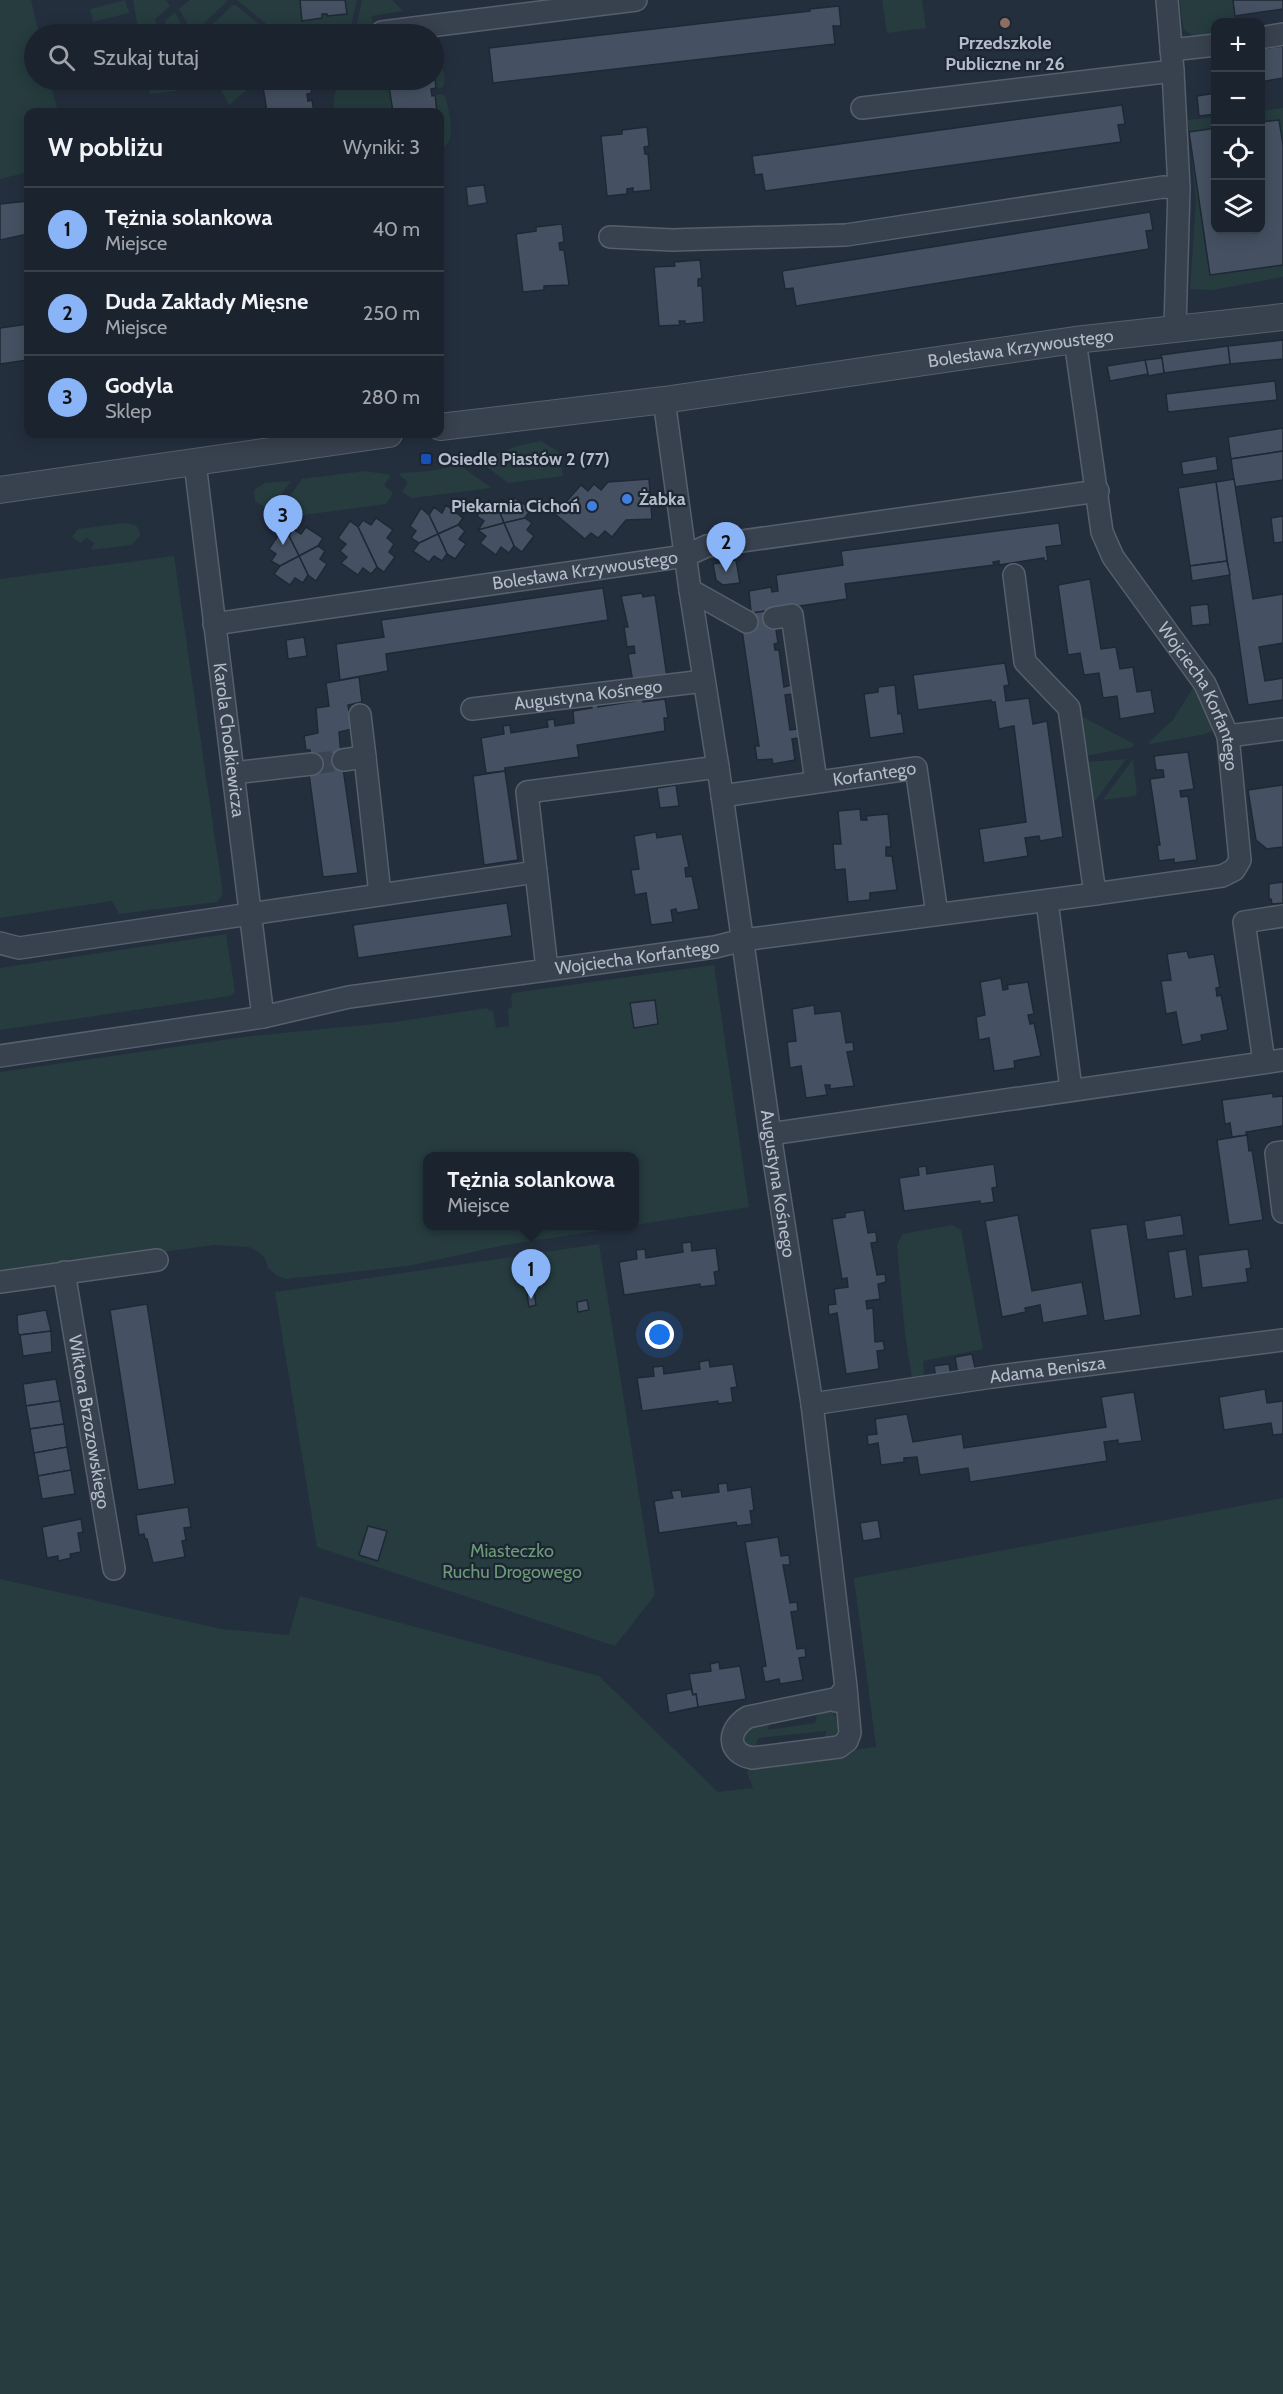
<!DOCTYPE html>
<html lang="pl">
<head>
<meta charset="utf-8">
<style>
	:root { --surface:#1b232e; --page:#242b36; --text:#f1f3f6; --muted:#a0a4aa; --line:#39404a; --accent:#8ab4f8 }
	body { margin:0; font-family:Cabin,sans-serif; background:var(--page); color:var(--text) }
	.controls { position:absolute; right:18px; top:18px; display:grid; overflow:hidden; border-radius:12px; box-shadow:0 3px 15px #0003 }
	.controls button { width:54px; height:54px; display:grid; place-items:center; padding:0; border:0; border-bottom:2px solid var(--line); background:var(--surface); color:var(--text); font:30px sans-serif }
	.you { position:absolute; left:660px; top:1335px; width:21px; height:21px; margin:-15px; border:4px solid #fff; border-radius:50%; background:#1a73e8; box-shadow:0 0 0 9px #1a73e833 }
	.badge { display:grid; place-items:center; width:39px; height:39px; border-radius:50%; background:var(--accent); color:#111; font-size:20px; font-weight:700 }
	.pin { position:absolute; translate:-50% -50px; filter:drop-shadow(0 2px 3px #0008) }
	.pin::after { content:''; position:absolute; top:32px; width:21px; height:18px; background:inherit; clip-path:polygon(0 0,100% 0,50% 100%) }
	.popup { position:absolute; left:423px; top:1152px; width:216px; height:78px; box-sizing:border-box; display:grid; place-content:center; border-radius:12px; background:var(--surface); filter:drop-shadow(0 2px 4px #0005); font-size:20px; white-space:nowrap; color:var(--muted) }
	.popup b { font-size:22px; color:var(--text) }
	.popup::after { content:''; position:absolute; left:50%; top:100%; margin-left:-12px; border:12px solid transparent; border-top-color:var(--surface) }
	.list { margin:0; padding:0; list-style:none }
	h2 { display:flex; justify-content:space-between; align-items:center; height:78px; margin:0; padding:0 24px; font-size:26px }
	h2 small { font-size:20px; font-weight:400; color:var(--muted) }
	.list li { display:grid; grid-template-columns:39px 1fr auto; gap:18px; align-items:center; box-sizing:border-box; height:84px; padding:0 24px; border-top:2px solid var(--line) }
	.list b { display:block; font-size:22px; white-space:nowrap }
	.list p { margin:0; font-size:20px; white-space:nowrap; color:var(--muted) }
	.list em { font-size:20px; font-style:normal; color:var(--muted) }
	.icon { flex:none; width:33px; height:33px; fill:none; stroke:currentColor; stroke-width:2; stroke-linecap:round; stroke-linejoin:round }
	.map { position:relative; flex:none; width:1283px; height:2394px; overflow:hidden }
	.search { position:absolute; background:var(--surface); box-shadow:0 3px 15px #0003; left:24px; top:24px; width:420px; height:66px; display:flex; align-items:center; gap:15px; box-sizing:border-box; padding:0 21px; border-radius:33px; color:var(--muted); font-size:22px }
	.panel { position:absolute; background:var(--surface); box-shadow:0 3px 15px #0003; left:24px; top:108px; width:420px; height:330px; border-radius:12px }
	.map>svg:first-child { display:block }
</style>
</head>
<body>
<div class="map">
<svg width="1283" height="2394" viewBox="0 0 1283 2394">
	<rect width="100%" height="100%" fill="#242f3e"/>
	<g fill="#263c3f">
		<path d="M0,0H31L39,34H34V80H50L58,112H28V172L0,179Z"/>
		<path d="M125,0L129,13L93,22L90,9Z"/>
		<path d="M133,0H166L170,6L155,19L159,34H139Z"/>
		<path d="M190,0H228L193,34L179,9Z"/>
		<path d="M237,0H357L349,34H278Z"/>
		<path d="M362,0H392L403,11L372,16L374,34H355Z"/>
		<path d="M882,0H922L926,28L887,33Z"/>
		<path d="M1180,0H1233L1236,22H1216L1215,34C1180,38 1183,32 1180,0Z"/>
		<path d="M233,5H236L270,34H202Z"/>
		<path d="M175,12L186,34H168L165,21Z"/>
		<path d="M434,59C443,66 447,76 443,87L431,89L433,95L442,94L446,98C448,112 459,144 440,148V112H334C333,97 333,89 347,80H434Z"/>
		<path d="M158,80H173L176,91L150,94L149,90Z"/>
		<path d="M256,82L229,105L221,90L225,85Z"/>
		<path d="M1283,108V277L1213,290L1190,289L1196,201L1188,120L1215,117L1216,230H1260L1261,111Z"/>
		<path d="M541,441L559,452L563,476L508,483L479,461L517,446Z"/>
		<path d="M460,465L491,488L412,498L402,492L408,482L399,475L401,473L430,471Z"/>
		<path d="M365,471L391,475L384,485L393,493L386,504L296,516L294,502L285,503L302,479Z"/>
		<path d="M291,481L274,505L264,507L255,501L254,490L265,483Z"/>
		<path d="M124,523C134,523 140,526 140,536L131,545L91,550L94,543L86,537L81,543L72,537L78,529Z"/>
		<path d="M174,556L223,894L217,902L119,914L112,901L0,918V579Z"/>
		<path d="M1196,683L1209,708L1213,730L1206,734L1150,744L1148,743L1173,720Z"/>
		<path d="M1079,715L1134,744L1133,747L1086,756Z"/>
		<path d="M1126,759L1095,801L1090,799L1086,762Z"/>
		<path d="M1133,759L1137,793L1135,796L1103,800Z"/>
		<path d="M226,934L235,992L230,996L0,1030V968Z"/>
		<path d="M714,965L749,1207L635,1225L634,1156H428V1226H630L505,1245L408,1266L286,1279L276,1275L268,1268L265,1258L259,1252L249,1247L215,1245L0,1273V1072L251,1036L395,1022L487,1008L490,1011H493L496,1028L509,1026L508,1009L512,1008L511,996L513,993Z"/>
		<path d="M952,1225L961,1230L983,1349L923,1361L924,1378L912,1379L905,1334L897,1246L902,1234Z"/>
		<path d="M599,1244L655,1595L615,1646L317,1547L275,1292Z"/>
		<path d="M1283,1498V2394H0V1579L221,1629L289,1635L300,1596L599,1676L718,1792L753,1788L747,1773L750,1767L759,1762L876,1747L854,1578Z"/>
		<path d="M819,1708L833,1712L839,1725L837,1736L823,1744L826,1731L758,1738L754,1752H749L738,1733L770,1719L768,1730L815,1723Z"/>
	</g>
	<g fill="#455162" stroke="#1f2835" stroke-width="1.5">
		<path d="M300,0H345L347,14L327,16V14H322V18L302,21Z"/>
		<path d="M1233,0H1283V9L1235,16Z"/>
		<path d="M839,6L841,26H833L835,44L493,83L489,48L810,11V9Z"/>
		<path d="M1283,46V78L1260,82V49Z"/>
		<path d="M434,69L436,88L431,89L432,96L435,95L437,112H393L388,80H434Z"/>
		<path d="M283,80H309L312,93L307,94L308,101L312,100L314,112H267L263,87L283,83Z"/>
		<path d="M1216,93V114L1199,116L1197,96Z"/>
		<path d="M1122,105L1125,124L1118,125L1121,142L765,191L762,174L755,175L752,156Z"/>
		<path d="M1279,120L1283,145V265L1210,275L1189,132L1216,128V230H1260V122Z"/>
		<path d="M647,127L649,146L644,147L645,154H648L651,190L633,192V188L627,189V194L607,196L601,136L622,134V130Z"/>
		<path d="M484,185L487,203L468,206L466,187Z"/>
		<path d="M28,201V234L0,240V204Z"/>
		<path d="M1150,212L1153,230L1146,231L1149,249L796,306L793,288L785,289L782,271Z"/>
		<path d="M562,224L564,242L559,243L560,250H564L569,285L544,286V290L523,292L516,234L536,231V227Z"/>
		<path d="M700,260L702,278L698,279V286H702L704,322L685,324V321H679L680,325L659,326L654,267L675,266L674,262Z"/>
		<path d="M28,324V360L0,364V328Z"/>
		<path d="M1283,340V359L1230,364L1228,346Z"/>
		<path d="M1228,346L1230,364L1164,373L1161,355Z"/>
		<path d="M1162,358L1164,373L1148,376L1145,360Z"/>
		<path d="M1145,360L1148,374L1110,381L1107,366Z"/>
		<path d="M1275,381L1277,400L1168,412L1166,394Z"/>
		<path d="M1283,428V451L1231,459L1228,437Z"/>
		<path d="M1283,451V480L1235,487L1231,459Z"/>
		<path d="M1216,456L1218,470L1183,475L1181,462Z"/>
		<path d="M649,479L652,519L626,520L612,537L605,531L598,538L591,533L585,539L555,514L581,485L588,491L594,484L601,490L608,482Z"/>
		<path d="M1234,479L1253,599L1283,594V643L1259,647L1265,681L1283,678V700L1248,705L1216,482Z"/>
		<path d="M1216,482L1227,561L1190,566L1178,488Z"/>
		<path d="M515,498L531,509L525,518L504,523L497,506L502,499L510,505Z"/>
		<path d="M489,500L497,506L504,523L478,530L484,521L477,516Z"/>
		<path d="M446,505L463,518L458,525L438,534L429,515L434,507L442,513Z"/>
		<path d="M421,508L429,515L438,534L419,543L411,538L416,531L410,526Z"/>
		<path d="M1283,516V542L1274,543L1271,518Z"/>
		<path d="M376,518L393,530L387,538L394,544L389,552L395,557L384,572L377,567L358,527L363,520L371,525Z"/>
		<path d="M525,518L532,523L527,530L534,536L522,552L514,546L504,523Z"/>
		<path d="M350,521L358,527L377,567L371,574L363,568L358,575L341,563L347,557L340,551L346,544L338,538Z"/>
		<path d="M504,523L514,546L509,553L501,547L496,555L480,543L486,536L478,530Z"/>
		<path d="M1059,523L1062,545L1046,547L1048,561H1044V558L999,565V561L993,562L994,565L845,584L847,599L746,614L751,612L749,591L771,587L772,592L778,591L776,575L843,565L841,551Z"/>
		<path d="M458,525L465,531L459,539L466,544L455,559L447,554L438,534Z"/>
		<path d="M306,527L323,538L318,546L299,556L289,536L293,529L301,534Z"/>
		<path d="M281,531L289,536L299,556L280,566L271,561L276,554L269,549Z"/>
		<path d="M438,534L447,554L442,561L434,556L429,562L413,551L419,543Z"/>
		<path d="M318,546L325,551L320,559L327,564L316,581L308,575L299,556Z"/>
		<path d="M299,556L308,575L303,583L295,578L290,585L274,574L280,566Z"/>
		<path d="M736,560L740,583L723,585L716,580L713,564Z"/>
		<path d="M1227,561L1230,575L1192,581L1190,566Z"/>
		<path d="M1090,579L1101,649L1116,647L1120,669L1133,667L1137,692L1151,690L1155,713L1120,719L1117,696L1103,698L1099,673L1084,675L1080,653L1068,655L1058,585Z"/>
		<path d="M603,588L608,620L386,654L388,671L340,680L336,644L384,637L381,620Z"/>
		<path d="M642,593L643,597L655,595L667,677L633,682L628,654L635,653L634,646L627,647L624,627H628L621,596Z"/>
		<path d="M1208,604L1210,624L1192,626L1190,606Z"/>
		<path d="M773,610L778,643L774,644L775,650H779L784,687L791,685L793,694L785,695L790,730L798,729L799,738L792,739L795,760L773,764L772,759L757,760L755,746H759L742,630L746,614Z"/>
		<path d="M304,637L307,656L288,659L286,640Z"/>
		<path d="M1005,663L1009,685L1004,686L1006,701L1029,698L1033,724L1047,721L1063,837L1040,841L1039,836L1025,838L1028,856L984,863L979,829L1026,822L1014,726L999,729L995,702H991V700L918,710L913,675Z"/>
		<path d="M359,677L362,702L348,705L352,729L339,732L341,754L311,758L310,750H306L304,736L318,733L316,708L329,706L326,683Z"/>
		<path d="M895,685L898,714L901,713L904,733L870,738L864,694L878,692V687Z"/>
		<path d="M642,694L643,702L665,699L668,718H664L665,731L577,745L579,757L505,768V771L486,773L481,738L504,734L503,726L510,725L511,733L548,727L547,720L554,719L555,726L574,723L573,711L592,708L590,701L597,700L598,707L635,701V696Z"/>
		<path d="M1188,752L1194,789L1180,791L1181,797L1188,796L1197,860L1174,863V859L1159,861L1157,845H1160L1150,779L1164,777L1163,770H1156L1154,756Z"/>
		<path d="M341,754L358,873L323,877L309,774L311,758Z"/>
		<path d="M505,771L518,860L484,865L473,776Z"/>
		<path d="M676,785L679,806L660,808L657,788Z"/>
		<path d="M1283,785V847L1267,849L1256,840L1248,790Z"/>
		<path d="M860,809L861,820H867L866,816L888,814L891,847H886V856H892L897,890L870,893V900L848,902L845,869L835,870L833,844H841L838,811Z"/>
		<path d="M656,832L657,838L682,834L689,867L685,868L686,877L692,876L699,909L677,913L676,909L671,910L673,922L651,925L646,893L635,895L631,870L639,869L634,836Z"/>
		<path d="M1283,882V903L1272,904L1271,899L1269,900V884Z"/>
		<path d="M507,903L512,936L358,958L353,925Z"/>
		<path d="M1187,951L1189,958L1214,954L1220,987L1216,988L1217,996L1221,995L1228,1030L1201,1035L1202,1041L1182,1045L1176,1012L1166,1014L1161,981L1171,980L1167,954Z"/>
		<path d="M1001,978L1003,990L1008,989L1007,985L1028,982L1034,1014L1028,1015L1030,1024L1034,1023L1041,1056L1014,1061L1015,1068L994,1071L989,1038L979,1040L976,1017L985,1015L980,982Z"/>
		<path d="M655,1000L658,1024L634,1028L630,1003Z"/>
		<path d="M814,1005L815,1014L841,1011L846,1043L853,1042L854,1051L847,1052L854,1086L830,1089V1085H825L827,1095L806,1098L801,1066L790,1068L787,1042L796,1041L792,1009Z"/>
		<path d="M1273,1093V1097L1283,1096V1126L1246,1132L1247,1135L1232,1137L1230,1123L1225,1124L1222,1100Z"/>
		<path d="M1247,1135L1249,1151L1252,1150L1263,1220L1229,1225L1217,1140Z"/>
		<path d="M994,1164L997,1187L992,1188L994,1202L980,1204V1201L904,1211L899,1178L919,1175L918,1167L926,1166L927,1174Z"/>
		<path d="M864,1210L868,1233L876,1232L877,1242L871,1243L877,1275L885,1274L886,1282L878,1284L880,1299L866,1301L867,1309L873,1308L875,1342L883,1341L885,1350L877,1351L879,1369L846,1374L837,1313L829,1315L828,1305L836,1304L834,1289L848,1287L847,1278L842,1279L832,1219L845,1217V1213Z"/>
		<path d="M1018,1215L1032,1291L1082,1282L1088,1315L1043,1323L1040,1305L1025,1308L1026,1312L1002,1317L985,1221Z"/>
		<path d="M1181,1215L1184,1235L1147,1240L1144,1221Z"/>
		<path d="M1127,1224L1141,1315L1104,1321L1090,1229Z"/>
		<path d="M691,1242L692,1251L716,1248L719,1271L714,1272L716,1285L700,1287V1284L624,1295L619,1262L637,1259L636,1250L645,1249L646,1258L683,1252L682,1243Z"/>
		<path d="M1186,1249L1193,1296L1175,1299L1168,1252Z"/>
		<path d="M1248,1249L1251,1268L1246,1269L1248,1282L1202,1288L1198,1255Z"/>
		<path d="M534,1293L536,1305L529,1307L527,1294Z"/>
		<path d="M587,1300L589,1310L578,1312L577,1302Z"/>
		<path d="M147,1304L175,1484L138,1490L110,1310Z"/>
		<path d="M46,1310L51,1331L20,1335L18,1333L17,1315Z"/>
		<path d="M51,1331L52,1352L23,1356L20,1335Z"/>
		<path d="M972,1354L976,1372L958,1375L955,1357Z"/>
		<path d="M709,1360L710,1367L733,1364L737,1387L731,1388L733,1402L718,1404V1401L642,1411L637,1378L654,1376L653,1367L663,1366L664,1374L700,1369L699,1362Z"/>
		<path d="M949,1364L951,1376L936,1378L934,1366Z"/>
		<path d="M56,1379L60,1401L26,1406L23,1384Z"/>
		<path d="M1265,1389L1267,1403L1283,1401V1434L1273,1435L1271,1423L1224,1430L1219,1397Z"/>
		<path d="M1134,1392L1142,1441L1118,1444V1440L1104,1442L1107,1461L970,1482L968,1468L920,1475L917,1457L904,1458V1462L881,1465L878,1443L868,1445L867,1435L877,1434L875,1419L907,1414L913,1442L962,1434L964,1448L1106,1427L1101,1397Z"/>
		<path d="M60,1401L64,1424L30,1429L26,1406Z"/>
		<path d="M64,1424L67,1447L34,1453L30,1429Z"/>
		<path d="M67,1447L71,1470L38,1476L34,1453Z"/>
		<path d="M71,1470L75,1494L42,1499L38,1476Z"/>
		<path d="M727,1483L728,1491L751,1487L754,1510L750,1511L752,1524L737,1526L736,1522L659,1533L654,1501L673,1498L671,1491L681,1490L682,1497L719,1492L718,1484Z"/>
		<path d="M188,1507L191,1527L184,1528L186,1540L182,1541L185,1557L153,1563L147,1539H145L144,1534L139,1535L136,1515Z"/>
		<path d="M81,1519L83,1532L78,1533L81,1552L70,1554L71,1558L58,1561V1556L47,1558L42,1527Z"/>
		<path d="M878,1520L881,1538L863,1541L860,1523Z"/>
		<path d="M368,1526L387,1531L378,1561L359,1555Z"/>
		<path d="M778,1537L781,1556L789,1555L790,1565H783L790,1603L797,1602L798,1611L791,1612L797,1649L805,1648L806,1657L799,1658L803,1680L780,1684L779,1679L765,1682L762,1667L766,1666L745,1542Z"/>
		<path d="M719,1662L720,1669L740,1666L746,1699L698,1707L696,1694L693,1695L689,1674L711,1671L710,1664Z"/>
		<path d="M691,1689L693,1695L696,1694L698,1707L669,1713L666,1694Z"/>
	</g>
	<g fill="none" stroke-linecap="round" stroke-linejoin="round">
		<path stroke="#3a4453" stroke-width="21" stroke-dasharray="21 10" stroke-linecap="butt" d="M312,764L343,760"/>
		<defs>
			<g id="minor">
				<path d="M382,32L636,0"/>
				<path d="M1260,38L1283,34"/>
				<path d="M1171,50L1216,45"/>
				<path d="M1173,71L1179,188L1175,328"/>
				<path d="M862,108L1173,71L1167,0"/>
				<path d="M610,237L672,240L846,235L1163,187L1179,188"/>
				<path id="s1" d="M1075,340L1102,532L1113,557L1205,684L1228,736L1240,860L1234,870L1222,876L1095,894"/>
				<path id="s2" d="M664,400L690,590L718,767L770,1134L812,1404L846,1687L836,1701L834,1699L748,1717C727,1729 726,1753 752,1758L839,1747L847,1741L850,1733L846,1687"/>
				<path id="s3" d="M195,463L263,1017"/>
				<path d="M690,590L747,622"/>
				<path d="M774,618L792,615L816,781"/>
				<path id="s4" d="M214,624L685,556L707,546L1098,491"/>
				<path id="s5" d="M472,709L704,681"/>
				<path d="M360,715L365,757"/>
				<path d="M1228,736L1283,729"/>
				<path d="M343,760L365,757L380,894"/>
				<path d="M233,773L312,764"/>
				<path id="s6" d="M722,796L916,768L937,914"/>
				<path d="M1047,901L1071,1089"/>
				<path d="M0,943L19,948L536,872"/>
				<path d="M547,969L527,792L718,767"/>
				<path id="s7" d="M0,1056L263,1017L349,997L715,947L743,940L1095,894L1069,708L1025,662L1014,575"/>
				<path d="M1264,1062L1244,922L1283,916"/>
				<path d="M770,1134L1283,1060"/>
				<path d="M1283,1152L1276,1153L1283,1212"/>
				<path id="s8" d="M64,1272L114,1569"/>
				<path d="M0,1282L157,1260"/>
				<path id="s9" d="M812,1404L992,1377L1283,1340"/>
			</g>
			<g id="tertiary">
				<path id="s10" d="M440,427L664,400L1075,340L1283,317"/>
				<path d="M0,490L389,434"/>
			</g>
		</defs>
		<use href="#minor" stroke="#565f6c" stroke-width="24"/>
		<use href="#tertiary" stroke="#565f6c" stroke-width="28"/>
		<use href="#minor" stroke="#38414e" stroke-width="21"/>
		<use href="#tertiary" stroke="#38414e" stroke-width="26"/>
	</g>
	<circle fill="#8d6e63" stroke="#1d2633" stroke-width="2" cx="1005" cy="23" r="6"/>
	<rect fill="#1a4fb4" stroke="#1d2633" stroke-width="2" x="420" y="453" width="12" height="12" rx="3"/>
	<g fill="#3f7fe0" stroke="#1d2633" stroke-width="2">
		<circle cx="627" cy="499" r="6"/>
		<circle cx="592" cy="506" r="6"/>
	</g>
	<g text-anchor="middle" stroke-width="4.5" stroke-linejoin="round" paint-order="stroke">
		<g font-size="18" font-weight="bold" fill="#b4bcc9" stroke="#1d2633" text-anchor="start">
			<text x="1005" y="49" text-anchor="middle">Przedszkole<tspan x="1005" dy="21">Publiczne nr 26</tspan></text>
			<text x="438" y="465">Osiedle Piastów 2 (77)</text>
			<text x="639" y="505">Żabka</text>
			<text x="580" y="512" text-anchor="end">Piekarnia Cichoń</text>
		</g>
		<g font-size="18" fill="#b4bcc9" stroke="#1d2633">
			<text dy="6" stroke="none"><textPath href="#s10" startOffset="586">Bolesława Krzywoustego</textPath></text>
			<text dy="6" stroke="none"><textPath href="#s4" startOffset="375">Bolesława Krzywoustego</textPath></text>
			<text dy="6" stroke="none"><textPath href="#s5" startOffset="117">Augustyna Kośnego</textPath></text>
			<text dy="6" stroke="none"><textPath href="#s1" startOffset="387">Wojciecha Korfantego</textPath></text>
			<text dy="6" stroke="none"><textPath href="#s3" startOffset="279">Karola Chodkiewicza</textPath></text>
			<text dy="6" stroke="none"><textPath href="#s6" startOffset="154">Korfantego</textPath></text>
			<text dy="6" stroke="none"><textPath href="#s7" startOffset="645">Wojciecha Korfantego</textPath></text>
			<text dy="6" stroke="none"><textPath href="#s2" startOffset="792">Augustyna Kośnego</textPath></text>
			<text dy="6" stroke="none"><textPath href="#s9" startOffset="238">Adama Benisza</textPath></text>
			<text dy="6" stroke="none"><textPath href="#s8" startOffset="152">Wiktora Brzozowskiego</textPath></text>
		</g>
		<g font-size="18" fill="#6b9a76" stroke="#1d2633">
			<text x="512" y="1557">Miasteczko<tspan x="512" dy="21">Ruchu Drogowego</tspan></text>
		</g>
	</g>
</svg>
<div class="controls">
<button>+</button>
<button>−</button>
<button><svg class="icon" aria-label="locate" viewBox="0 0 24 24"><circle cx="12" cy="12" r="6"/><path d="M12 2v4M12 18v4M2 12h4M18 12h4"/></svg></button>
<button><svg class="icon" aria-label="layers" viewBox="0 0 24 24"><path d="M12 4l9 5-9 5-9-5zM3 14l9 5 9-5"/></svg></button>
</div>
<div class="you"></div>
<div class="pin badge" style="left:531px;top:1299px">1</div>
<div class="popup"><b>Tężnia solankowa</b>Miejsce</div>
<div class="pin badge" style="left:726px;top:572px">2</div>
<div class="pin badge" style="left:283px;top:545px">3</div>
<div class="search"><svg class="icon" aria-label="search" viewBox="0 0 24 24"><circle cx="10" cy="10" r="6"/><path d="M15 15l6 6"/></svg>Szukaj tutaj</div>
<section class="panel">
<h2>W pobliżu<small>Wyniki: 3</small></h2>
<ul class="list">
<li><span class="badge">1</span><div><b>Tężnia solankowa</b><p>Miejsce</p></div><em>40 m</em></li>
<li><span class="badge">2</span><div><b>Duda Zakłady Mięsne</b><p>Miejsce</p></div><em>250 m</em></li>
<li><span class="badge">3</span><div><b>Godyla</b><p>Sklep</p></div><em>280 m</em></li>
</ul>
</section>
</div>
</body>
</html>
